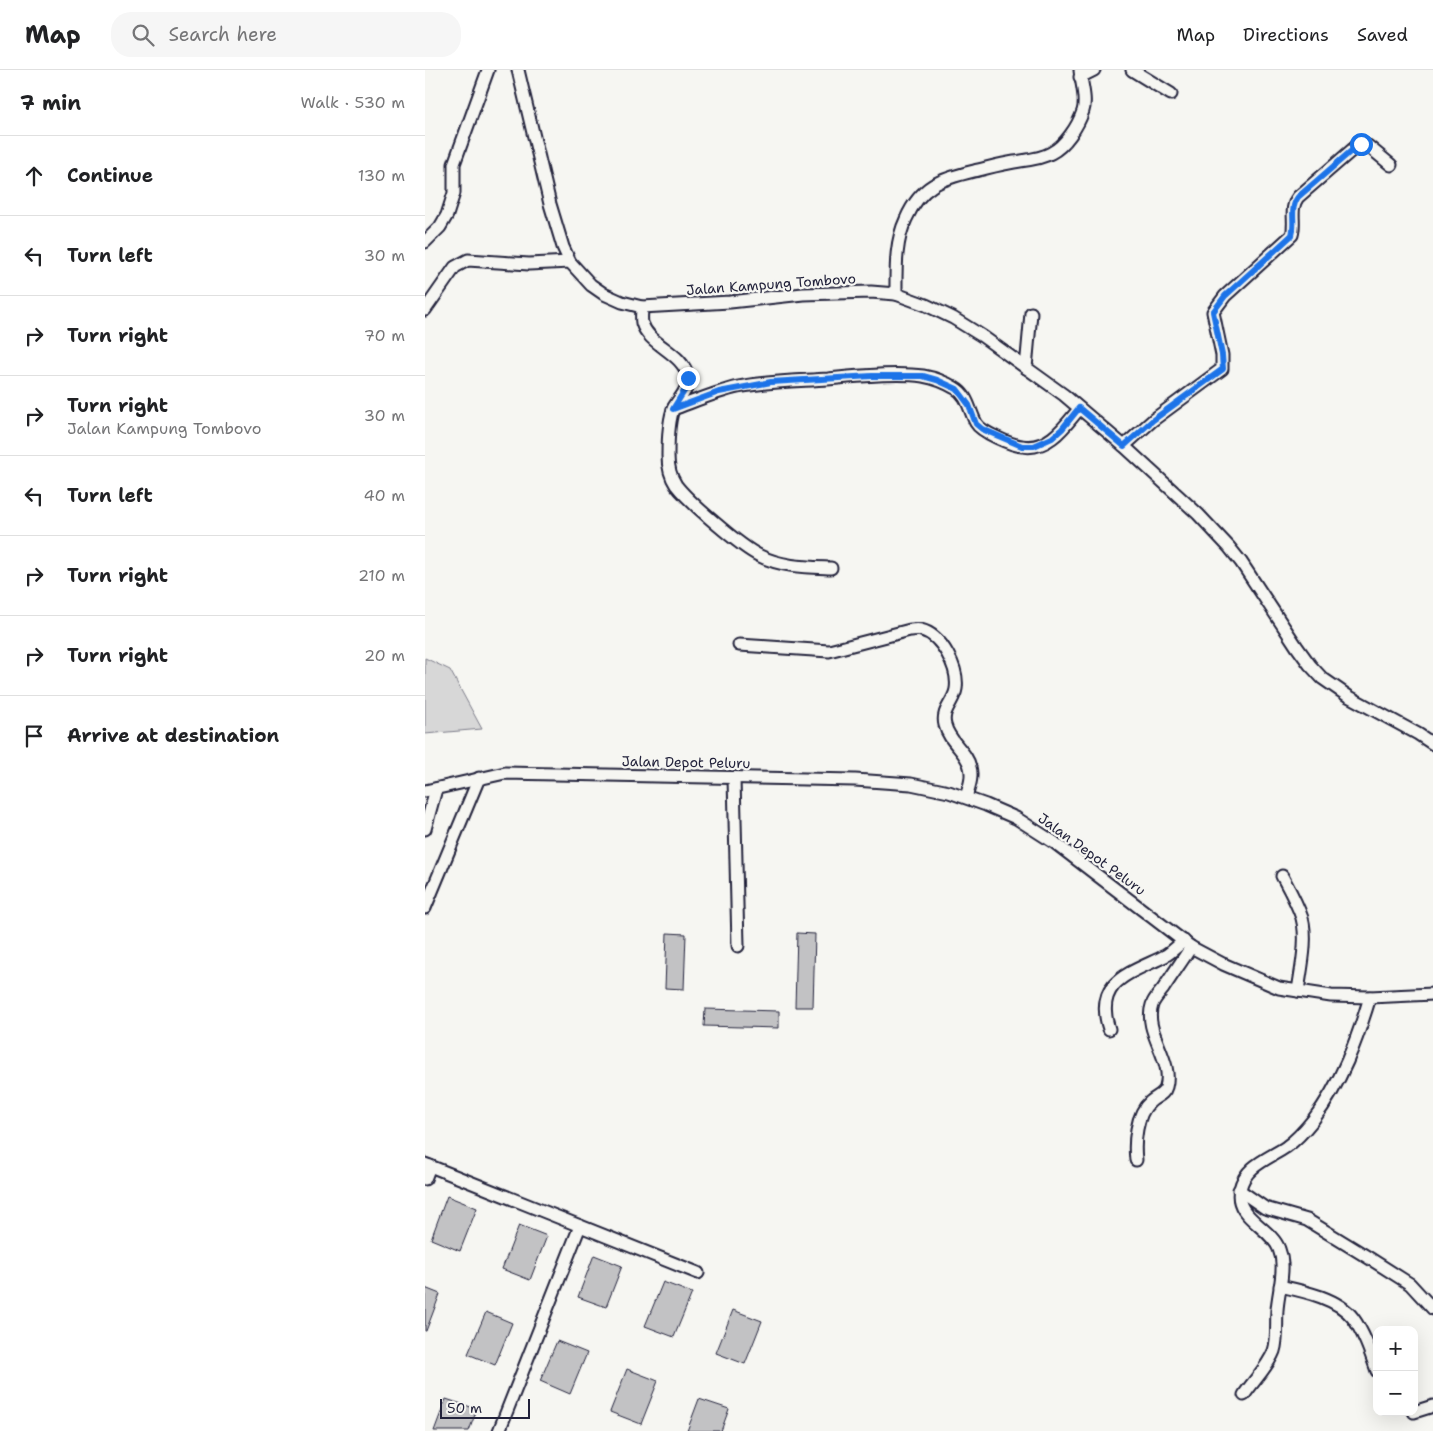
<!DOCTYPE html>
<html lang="en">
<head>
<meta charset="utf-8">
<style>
	:root { --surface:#fff; --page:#f6f6f6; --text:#202124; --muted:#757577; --line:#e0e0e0 }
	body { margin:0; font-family:"Shantell Sans",sans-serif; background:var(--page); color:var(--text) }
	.controls { position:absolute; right:15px; bottom:15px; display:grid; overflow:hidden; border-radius:10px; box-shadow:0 5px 20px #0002 }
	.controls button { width:45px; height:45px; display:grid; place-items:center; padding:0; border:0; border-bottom:1px solid var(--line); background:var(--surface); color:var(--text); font:25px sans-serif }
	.scale { position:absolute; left:15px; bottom:12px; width:90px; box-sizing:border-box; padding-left:5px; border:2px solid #22223b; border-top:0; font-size:14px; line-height:18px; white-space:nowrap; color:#22223b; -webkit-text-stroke:4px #f6f6f2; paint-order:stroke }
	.stop { position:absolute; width:15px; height:15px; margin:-11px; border:4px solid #1a73e8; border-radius:50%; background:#fff }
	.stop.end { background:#1a73e8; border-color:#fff; box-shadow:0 1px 5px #0008 }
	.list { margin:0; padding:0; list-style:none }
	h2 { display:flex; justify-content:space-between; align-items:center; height:65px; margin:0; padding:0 20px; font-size:21px }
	h2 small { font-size:16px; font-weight:400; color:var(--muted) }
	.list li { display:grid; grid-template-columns:32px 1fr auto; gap:15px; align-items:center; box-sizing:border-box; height:80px; padding:0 20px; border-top:1px solid var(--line) }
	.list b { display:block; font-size:19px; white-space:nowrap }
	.list p { margin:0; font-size:16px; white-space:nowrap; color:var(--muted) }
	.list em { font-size:16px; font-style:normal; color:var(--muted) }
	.icon { flex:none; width:28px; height:28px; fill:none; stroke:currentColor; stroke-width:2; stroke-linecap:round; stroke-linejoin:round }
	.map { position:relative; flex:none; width:1008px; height:1361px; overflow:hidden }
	header { display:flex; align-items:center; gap:30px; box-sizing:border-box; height:70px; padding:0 25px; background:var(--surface); border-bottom:1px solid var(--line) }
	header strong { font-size:24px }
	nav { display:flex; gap:28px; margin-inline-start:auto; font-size:18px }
	.search { width:350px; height:45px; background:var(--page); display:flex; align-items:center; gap:12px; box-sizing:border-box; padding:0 18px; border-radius:20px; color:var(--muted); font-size:19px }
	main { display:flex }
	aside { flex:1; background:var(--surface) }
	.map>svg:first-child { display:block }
</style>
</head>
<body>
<header>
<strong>Map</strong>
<div class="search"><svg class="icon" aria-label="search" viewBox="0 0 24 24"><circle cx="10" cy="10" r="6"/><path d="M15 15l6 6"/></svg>Search here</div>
<nav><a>Map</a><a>Directions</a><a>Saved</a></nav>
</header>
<main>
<aside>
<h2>7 min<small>Walk · 530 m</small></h2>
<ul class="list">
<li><svg class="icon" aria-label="ahead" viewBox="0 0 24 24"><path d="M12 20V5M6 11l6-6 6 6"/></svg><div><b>Continue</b></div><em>130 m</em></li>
<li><svg class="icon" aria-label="left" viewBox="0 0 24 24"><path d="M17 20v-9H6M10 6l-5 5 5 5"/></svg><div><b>Turn left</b></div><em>30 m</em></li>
<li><svg class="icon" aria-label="right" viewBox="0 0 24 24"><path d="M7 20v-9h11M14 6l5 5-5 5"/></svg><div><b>Turn right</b></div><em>70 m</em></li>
<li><svg class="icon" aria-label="right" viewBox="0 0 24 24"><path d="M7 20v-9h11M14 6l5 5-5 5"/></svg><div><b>Turn right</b><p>Jalan Kampung Tombovo</p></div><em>30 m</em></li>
<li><svg class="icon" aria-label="left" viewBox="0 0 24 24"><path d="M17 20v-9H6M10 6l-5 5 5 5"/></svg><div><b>Turn left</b></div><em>40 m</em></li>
<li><svg class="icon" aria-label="right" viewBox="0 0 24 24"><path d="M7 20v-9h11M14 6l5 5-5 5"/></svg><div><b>Turn right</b></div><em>210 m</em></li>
<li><svg class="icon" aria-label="right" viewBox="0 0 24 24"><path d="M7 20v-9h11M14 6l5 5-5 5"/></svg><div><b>Turn right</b></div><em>20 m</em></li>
<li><svg class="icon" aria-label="arrive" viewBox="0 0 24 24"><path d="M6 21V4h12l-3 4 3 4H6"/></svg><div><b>Arrive at destination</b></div></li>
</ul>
</aside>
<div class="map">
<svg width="1008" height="1361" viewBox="0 0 1008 1361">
	<rect width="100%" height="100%" fill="#f6f6f2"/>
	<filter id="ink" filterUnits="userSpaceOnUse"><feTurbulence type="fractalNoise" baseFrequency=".02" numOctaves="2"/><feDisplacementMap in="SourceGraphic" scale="10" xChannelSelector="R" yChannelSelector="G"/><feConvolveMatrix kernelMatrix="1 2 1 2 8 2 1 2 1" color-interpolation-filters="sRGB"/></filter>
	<g filter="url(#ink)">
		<path fill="#d7d7d7" stroke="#7c7c89" d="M0,588L25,600L57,659L0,664Z"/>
		<g fill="#c2c2c4" stroke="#22223b">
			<path d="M242,863L261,864L259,919L240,918Z"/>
			<path d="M372,863L390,864L388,937H370Z"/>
			<path d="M280,939L354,941V958L279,956Z"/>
			<path d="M22,1126L52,1138L35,1181L6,1169Z"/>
			<path d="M94,1155L122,1166L105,1210L77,1199Z"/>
			<path d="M169,1185L197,1196L181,1237L153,1227Z"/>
			<path d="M238,1212L267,1223L249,1267L220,1256Z"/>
			<path d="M0,1218L15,1224L1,1261H0Z"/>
			<path d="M308,1240L337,1251L320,1294L291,1283Z"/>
			<path d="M61,1242L87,1253L70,1295L43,1284Z"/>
			<path d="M132,1271L162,1283L145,1324L115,1311Z"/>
			<path d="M202,1299L233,1311L216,1354L185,1342Z"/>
			<path d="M21,1329L52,1339L44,1361H9Z"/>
			<path d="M274,1329L304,1339L296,1361H262Z"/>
		</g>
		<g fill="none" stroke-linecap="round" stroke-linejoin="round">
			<defs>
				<g id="minor">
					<path d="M93,0L125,134L138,177L145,192L166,215L179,224L197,232L217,237L305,232L378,224L446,222L471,224L501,235L528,248L557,266L639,325L699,376L773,444L804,477L816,492L872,577L885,595L897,608L923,626L993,664L1008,674"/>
					<path d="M707,0L746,24"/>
					<path d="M655,7L669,0"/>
					<path d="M0,172L15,157L22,145L29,123V94L63,0"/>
					<path d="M471,224C471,199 470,172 481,149C496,115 516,109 549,101C562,98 576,94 589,92C601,90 616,89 626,83C640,76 653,56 658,41C662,29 656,13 655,0"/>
					<path d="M217,237C217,242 216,248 217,253C224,276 258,282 263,307C265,318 254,328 249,337C244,348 243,374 243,386C243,397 245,406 251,415C264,432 316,477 335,486C357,497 382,497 406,498"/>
					<path d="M0,240L30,197L43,190L104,194L145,192"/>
					<path d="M601,298L606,243"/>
					<path d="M248,339C270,331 291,322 313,317C343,311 373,311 403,309C431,306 471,302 498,306C509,308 520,312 530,318C543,325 544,340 551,353C556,362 586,375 597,376C623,381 640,356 654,339"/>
					<path d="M699,376L728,350L797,299V285L788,242L800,226L867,165C871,152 864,139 873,127L934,74L943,76L966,95"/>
					<path d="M314,575L404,581L485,560C488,560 493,559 496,560C517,565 534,599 531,619C529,632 516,640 520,655C524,672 542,682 545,697C548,707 544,717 541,727"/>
					<path d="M309,708L313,876"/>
					<path d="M0,721L80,703L430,710L486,714L524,722L561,735L591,748L630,773L766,877L798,894L854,918L906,926L945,927L1008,924"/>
					<path d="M0,759L11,719"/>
					<path d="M857,806C864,819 872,833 877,848C883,870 876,899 873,921"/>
					<path d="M0,838L54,708"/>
					<path d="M684,959C668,911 706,903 740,886C747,882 752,876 759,871"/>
					<path d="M711,1090C709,1073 711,1044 725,1032C731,1026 739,1025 741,1017C749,990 718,962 727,935C729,929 734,924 738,919C747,905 757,891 766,877"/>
					<path d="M0,1094L273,1203"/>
					<path d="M0,1109L5,1096"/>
					<path d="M814,1120L840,1138L882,1150L944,1188L985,1214L1008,1239"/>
					<path d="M855,1216C878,1221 913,1228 928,1248C939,1263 946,1284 952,1301"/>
					<path d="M819,1325C828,1311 843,1297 849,1281C853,1269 851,1253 852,1240C853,1225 858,1209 857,1194C857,1190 856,1184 854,1179C846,1157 808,1147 815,1119C820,1096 843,1089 861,1077C871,1070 880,1060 888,1050C916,1014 932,970 945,927"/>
					<path d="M989,1342L1008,1336"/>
					<path d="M74,1361L155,1156"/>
				</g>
			</defs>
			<use href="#minor" stroke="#22223b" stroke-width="15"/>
			<use href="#minor" stroke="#f6f6f2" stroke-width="11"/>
		</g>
	</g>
	<g fill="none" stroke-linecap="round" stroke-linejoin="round" filter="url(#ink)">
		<path stroke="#1a73e8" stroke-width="6" d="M263,308L261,318L248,339L294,322L346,312L447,306H498L512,310L532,319L544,335L551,354L557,359L597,376H609L627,368L637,359L654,338L699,376L728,350L798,299L797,285L788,242L800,226L867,165C871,152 864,139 873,127L932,76L936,74"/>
	</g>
	<g text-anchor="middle" stroke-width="4.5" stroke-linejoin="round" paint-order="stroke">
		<g font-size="14" fill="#22223b" stroke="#f6f6f2">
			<text transform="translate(346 214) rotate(-4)" y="5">Jalan Kampung Tombovo</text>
			<text transform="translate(261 692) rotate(1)" y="5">Jalan Depot Peluru</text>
			<text transform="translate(667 784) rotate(36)" y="5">Jalan Depot Peluru</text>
		</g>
	</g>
</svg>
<div class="controls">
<button>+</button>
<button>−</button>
</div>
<div class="scale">50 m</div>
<div class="stop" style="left:936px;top:74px"></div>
<div class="stop end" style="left:263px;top:308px"></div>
</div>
</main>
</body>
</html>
